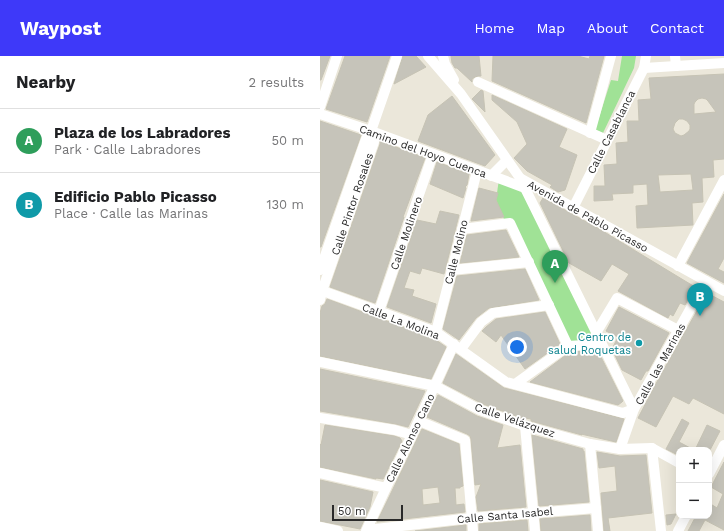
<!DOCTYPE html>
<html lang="en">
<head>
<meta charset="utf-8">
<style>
	:root { --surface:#fff; --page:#f2f2f2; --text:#202124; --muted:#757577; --line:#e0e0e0; --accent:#3e39f9 }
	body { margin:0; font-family:"Work Sans",sans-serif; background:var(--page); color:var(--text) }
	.controls { position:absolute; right:12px; bottom:12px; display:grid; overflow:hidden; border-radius:8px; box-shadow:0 4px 16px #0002 }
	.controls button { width:36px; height:36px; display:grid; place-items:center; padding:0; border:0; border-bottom:1px solid var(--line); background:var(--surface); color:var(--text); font:20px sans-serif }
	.scale { position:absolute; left:12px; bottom:10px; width:71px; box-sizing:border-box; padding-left:4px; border:2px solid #292929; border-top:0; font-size:11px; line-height:14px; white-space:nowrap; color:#292929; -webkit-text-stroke:3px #fff; paint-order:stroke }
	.you { position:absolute; left:197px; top:291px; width:14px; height:14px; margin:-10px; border:3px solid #fff; border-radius:50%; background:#1a73e8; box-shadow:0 0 0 6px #1a73e833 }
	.badge { display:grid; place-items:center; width:26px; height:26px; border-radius:50%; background:var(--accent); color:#fff; font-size:13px; font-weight:700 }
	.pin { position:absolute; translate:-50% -33px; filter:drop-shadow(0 1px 2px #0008) }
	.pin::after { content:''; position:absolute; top:21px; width:14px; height:12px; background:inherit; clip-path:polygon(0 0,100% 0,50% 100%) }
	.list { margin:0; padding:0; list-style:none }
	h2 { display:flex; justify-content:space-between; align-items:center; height:52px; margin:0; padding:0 16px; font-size:17px }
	h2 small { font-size:13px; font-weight:400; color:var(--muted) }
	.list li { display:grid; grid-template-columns:26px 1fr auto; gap:12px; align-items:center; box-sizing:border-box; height:64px; padding:0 16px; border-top:1px solid var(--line) }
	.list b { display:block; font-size:15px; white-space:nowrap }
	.list p { margin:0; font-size:13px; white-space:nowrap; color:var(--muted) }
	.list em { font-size:13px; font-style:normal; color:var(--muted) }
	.map { position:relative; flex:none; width:404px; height:475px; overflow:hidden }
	header { display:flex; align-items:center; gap:24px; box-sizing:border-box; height:56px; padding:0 20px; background:var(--accent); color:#fff }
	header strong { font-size:19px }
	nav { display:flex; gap:22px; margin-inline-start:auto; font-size:14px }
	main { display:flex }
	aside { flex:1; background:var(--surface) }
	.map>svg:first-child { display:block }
</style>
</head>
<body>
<header>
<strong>Waypost</strong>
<nav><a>Home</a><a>Map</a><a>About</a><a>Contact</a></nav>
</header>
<main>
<aside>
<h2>Nearby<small>2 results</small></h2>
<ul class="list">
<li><span class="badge" style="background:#2e9e5b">A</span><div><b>Plaza de los Labradores</b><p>Park · Calle Labradores</p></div><em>50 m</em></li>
<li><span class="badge" style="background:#0f9aa8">B</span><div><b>Edificio Pablo Picasso</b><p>Place · Calle las Marinas</p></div><em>130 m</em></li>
</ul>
</aside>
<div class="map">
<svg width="404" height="475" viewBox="0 0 404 475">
	<rect width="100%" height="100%" fill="#ebe7da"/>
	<g fill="#a0e296">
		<path d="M302,0H316L314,12L283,77L275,74L291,24L298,25Z"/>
		<path d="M179,123L205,132L281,288L248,290L186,168L176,144Z"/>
	</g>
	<g fill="#c6c4ba" stroke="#c6c3b4" fill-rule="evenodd">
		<path d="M0,0H10L1,24H0Z"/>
		<path d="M25,0H70L47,66L6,53Z"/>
		<path d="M83,0H96L106,11L74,28Z"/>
		<path d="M131,0H159L161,20H158L155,21L152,23V26L137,12H135L132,7Z"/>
		<path d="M173,0H258L269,3L270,0H284L266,67L172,25Z"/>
		<path d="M404,18V103L393,104L394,121L382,122L383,146L372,147L373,169L317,172L316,150L328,149L327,128L313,129V137L292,138L293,144L274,145V130H285L284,109L297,108L296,87L308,86L307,65H319L318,44L331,43L329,22ZM382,42L386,43L388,45L396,56L374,58V48L375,46L378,43ZM359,63H363L367,65L370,69V73L369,75L364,79L361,80L355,77L353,73L355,67ZM371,118L373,134L340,136L338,119Z"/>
		<path d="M161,34L163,35L165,56L152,43Z"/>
		<path d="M172,39L247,73L239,91L257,99L245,134L238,136L230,131L232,129L207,115L194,102L207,88L197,66L172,44Z"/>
		<path d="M132,40L175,99L165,110L98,85L108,59Z"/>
		<path d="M0,65L41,79L1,191H0Z"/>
		<path d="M60,85L105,102L83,161H84L55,247L10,231L60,88Z"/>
		<path d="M117,106L149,118L147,129L145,131L146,132L143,142L110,128Z"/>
		<path d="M159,132L178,137L176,144L184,161L151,165Z"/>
		<path d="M404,138V202L398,213L404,216V227L367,207Z"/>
		<path d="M223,142L281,174L375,231L365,249L360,247L353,260L350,258L348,262L298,235L309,218L292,208L281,225L249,207L220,147Z"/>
		<path d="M120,155L139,159L124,218L102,212L100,218L90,215L84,232L94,234L92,240L116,248L111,267L67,251L97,164L116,168Z"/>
		<path d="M186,174L199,201L140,207L147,179Z"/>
		<path d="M205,213L219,244L169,252L156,262L139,284L123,273L137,220Z"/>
		<path d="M387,237L404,246V358L373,342L369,348L353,340L336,371L318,362L338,324Z"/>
		<path d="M7,243L113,282L126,291L111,323L0,300V257L2,250L5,248Z"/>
		<path d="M299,251L349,277L328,315H326L321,324L302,314L292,293L298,281L286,275Z"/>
		<path d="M225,256L240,288L205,313L181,279L176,286L162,275L166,271L176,263Z"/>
		<path d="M265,295H278L303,345L302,346L298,349L210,326L250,296Z"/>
		<path d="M136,298L184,332L304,363L296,386L261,378L262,379L211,365V363L199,361L163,348L123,327Z"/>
		<path d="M0,313L105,335L88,371L76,368L0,355Z"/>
		<path d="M118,339L157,360L183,369L177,392L200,389L206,451L158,455L156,441L161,428L155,429L151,383L150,380L147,378L107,361Z"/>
		<path d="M362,363L369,367L359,386L374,394H359L358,399L346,393Z"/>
		<path d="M5,369L74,380L80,382L82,385L63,423L56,422V423L0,411V388L1,389Z"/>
		<path d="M387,369L400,375L390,394H375Z"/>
		<path d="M102,373L139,388L143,430L140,431V432H135L136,449L144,448L145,456L57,466ZM118,431L120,447L103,449L102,433Z"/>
		<path d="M212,379L263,393V395H264L269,446L219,450Z"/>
		<path d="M277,396L300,400L326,399L332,457L288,462L290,475H284L281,437L297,435L295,410L279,412Z"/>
		<path d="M404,406V474L385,464L379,475H368L376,460H389V447L397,452L403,438L391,431Z"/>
		<path d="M0,424L53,436L50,451L40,473L0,465Z"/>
		<path d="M356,458L351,468L347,469L346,459Z"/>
		<path d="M270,459L271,475H221L220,463Z"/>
		<path d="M207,464L208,475H159V468Z"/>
		<path d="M146,469V475H95Z"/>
	</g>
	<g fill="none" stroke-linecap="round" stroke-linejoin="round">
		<g stroke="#fff" stroke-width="10">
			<path d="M108,0L141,38L200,122L404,235"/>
			<path d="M123,0L125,8L134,24"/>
			<path d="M355,0L356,10"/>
			<path d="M324,12L404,7"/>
			<path d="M158,26L287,84"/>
			<path d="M0,51L17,0"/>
			<path d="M0,58L51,75L205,132"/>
			<path d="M270,77L291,0"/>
			<path d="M171,120L187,104"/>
			<path d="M253,152L324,12L326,0"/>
			<path d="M142,173L190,167L248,290L281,288"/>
			<path d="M358,210L404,124"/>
			<path d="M0,214L46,83L51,75L77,0"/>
			<path d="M132,214L209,206"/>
			<path d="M0,234L116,276L186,326L303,357L314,353L200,122"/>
			<path d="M0,244L2,235L54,86L51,75"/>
			<path d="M59,255L113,98"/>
			<path d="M116,276L157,115"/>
			<path d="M276,277L297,242L358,274"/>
			<path d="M141,293L161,266L173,257L229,249"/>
			<path d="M0,306L115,330L160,354L205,370L270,388L300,393L332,392L359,407"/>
			<path d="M195,328L248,290"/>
			<path d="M0,362L75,374L92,379"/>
			<path d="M99,365L145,384L153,475"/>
			<path d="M205,370L215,475"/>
			<path d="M270,388L278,475"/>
			<path d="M332,392L341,475"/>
			<path d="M300,393L314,353L386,225"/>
			<path d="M0,417L66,432"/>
			<path d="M389,418L404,389"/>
			<path d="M0,471L18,475"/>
			<path d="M47,474L151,462L276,452"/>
			<path d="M46,475L66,432L92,379L134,288"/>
			<path d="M358,475L366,460"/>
		</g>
	</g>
	<circle fill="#0f9aa8" stroke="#fff" stroke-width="1.5" cx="319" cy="287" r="4"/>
	<g text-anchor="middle" stroke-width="3.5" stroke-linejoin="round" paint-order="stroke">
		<g font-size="11" fill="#292929" stroke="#fff">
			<text transform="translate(291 76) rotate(-63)" y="4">Calle Casablanca</text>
			<text transform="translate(103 95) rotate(20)" y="4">Camino del Hoyo Cuenca</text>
			<text transform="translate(32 148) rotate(-71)" y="4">Calle Pintor Rosales</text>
			<text transform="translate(268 160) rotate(29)" y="4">Avenida de Pablo Picasso</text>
			<text transform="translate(86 177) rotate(-71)" y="4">Calle Molinero</text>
			<text transform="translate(136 196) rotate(-76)" y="4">Calle Molino</text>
			<text transform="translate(81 265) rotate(21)" y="4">Calle La Molina</text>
			<text transform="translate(340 308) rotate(-61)" y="4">Calle las Marinas</text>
			<text transform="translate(195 364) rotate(19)" y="4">Calle Velázquez</text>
			<text transform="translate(90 382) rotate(-64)" y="4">Calle Alonso Cano</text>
			<text transform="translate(185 459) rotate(-5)" y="4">Calle Santa Isabel</text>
		</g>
		<g font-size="11" fill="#0d838f" stroke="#fff" text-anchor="end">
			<text x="311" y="285">Centro de<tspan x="311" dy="13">salud Roquetas</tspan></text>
		</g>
	</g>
</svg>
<div class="controls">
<button>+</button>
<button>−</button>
</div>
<div class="scale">50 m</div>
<div class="you"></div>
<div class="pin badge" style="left:235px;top:227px;background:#2e9e5b">A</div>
<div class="pin badge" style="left:380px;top:260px;background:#0f9aa8">B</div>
</div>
</main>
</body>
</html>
